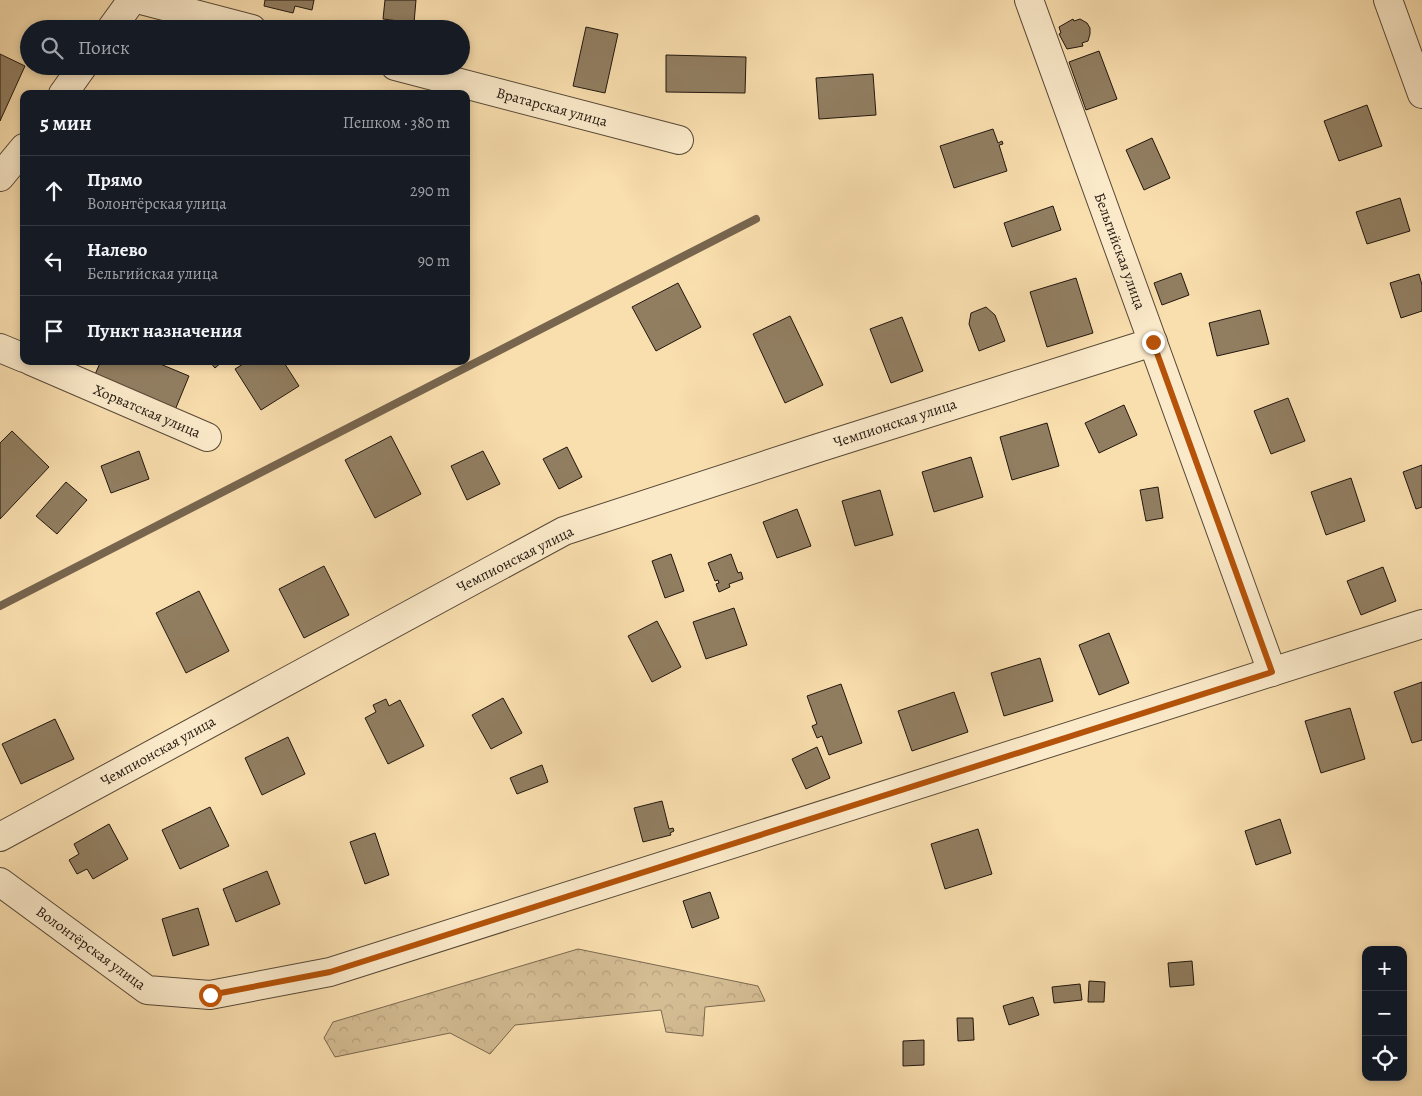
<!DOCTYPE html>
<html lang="ru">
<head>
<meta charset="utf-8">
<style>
	:root { --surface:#171b24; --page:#242831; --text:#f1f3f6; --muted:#9ea1a6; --line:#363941 }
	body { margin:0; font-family:Alegreya,serif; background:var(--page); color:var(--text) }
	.controls { position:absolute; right:15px; bottom:15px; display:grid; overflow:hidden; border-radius:10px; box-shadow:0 2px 8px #0003 }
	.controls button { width:45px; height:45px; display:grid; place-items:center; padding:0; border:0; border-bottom:1px solid var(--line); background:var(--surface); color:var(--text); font:25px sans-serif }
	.stop { position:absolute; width:15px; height:15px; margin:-11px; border:4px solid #b45309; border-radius:50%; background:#fff }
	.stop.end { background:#b45309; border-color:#fff; box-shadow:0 1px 5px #0008 }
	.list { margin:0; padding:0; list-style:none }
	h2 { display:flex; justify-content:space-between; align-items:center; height:65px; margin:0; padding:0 20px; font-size:21px }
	h2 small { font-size:16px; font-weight:400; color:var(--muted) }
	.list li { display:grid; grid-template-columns:32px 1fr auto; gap:15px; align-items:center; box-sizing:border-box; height:70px; padding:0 20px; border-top:1px solid var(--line) }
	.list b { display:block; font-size:19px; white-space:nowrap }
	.list p { margin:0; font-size:16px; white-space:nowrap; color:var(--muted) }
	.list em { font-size:16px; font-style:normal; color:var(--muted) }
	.icon { flex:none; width:28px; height:28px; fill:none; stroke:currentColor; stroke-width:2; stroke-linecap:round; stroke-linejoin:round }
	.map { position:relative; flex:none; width:1422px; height:1096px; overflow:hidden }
	.search { position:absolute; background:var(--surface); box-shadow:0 2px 8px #0003; left:20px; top:20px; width:450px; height:55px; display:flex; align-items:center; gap:12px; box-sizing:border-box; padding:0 18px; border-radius:28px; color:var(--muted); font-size:19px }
	.panel { position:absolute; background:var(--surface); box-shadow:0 2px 8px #0003; left:20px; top:90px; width:450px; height:275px; border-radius:10px }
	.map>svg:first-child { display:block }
</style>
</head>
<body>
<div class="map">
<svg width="1422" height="1096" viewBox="0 0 1422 1096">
	<defs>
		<pattern id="forest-crowns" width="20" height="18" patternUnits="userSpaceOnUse" patternTransform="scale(1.25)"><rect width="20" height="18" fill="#d4bc93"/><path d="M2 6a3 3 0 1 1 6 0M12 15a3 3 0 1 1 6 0" fill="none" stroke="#b6a17e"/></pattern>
	</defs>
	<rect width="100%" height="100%" fill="#f9deae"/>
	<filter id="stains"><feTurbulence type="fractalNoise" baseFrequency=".004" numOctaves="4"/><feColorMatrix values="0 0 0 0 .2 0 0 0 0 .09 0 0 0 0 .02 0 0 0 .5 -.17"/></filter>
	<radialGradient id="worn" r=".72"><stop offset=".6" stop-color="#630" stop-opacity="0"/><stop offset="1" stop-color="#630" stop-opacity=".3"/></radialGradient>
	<path fill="url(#forest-crowns)" stroke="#7a6950" d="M578,949L758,986L765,1001L705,1007L703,1036L666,1032L661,1010L515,1025L490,1054L450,1033L335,1057L324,1038L333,1022Z"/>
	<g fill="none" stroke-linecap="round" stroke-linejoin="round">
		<path stroke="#77654e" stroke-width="8" d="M0,606L756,219"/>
	</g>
	<g fill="#917e61" stroke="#21160e">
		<path d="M265,0H314L312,10L295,6L293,13L264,6Z"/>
		<path d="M385,0H416L414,23L383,19Z"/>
		<path d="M1073,19L1074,21L1080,19L1087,23L1090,28V34L1088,41L1082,43L1083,46L1067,49L1059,34L1061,33L1059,27Z"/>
		<path d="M586,27L618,34L605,93L573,86Z"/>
		<path d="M1099,51L1117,99L1086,110L1069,62Z"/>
		<path d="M0,54L25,66L0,121Z"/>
		<path d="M666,55L746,57L745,93L666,92Z"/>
		<path d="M873,74L876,115L819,119L816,78Z"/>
		<path d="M1367,105L1382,146L1339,161L1324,121Z"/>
		<path d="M993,129L998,143L1002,141L1003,144L999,145L1007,171L954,188L940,146Z"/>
		<path d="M1152,138L1170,178L1144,190L1126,150Z"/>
		<path d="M1400,198L1410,231L1367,244L1356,212Z"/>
		<path d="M1053,206L1061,230L1012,247L1004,223Z"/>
		<path d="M1181,273L1189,295L1162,305L1154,283Z"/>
		<path d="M1419,274L1422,285V311L1401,318L1390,283Z"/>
		<path d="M1076,278L1093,333L1047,347L1030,292Z"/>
		<path d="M678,283L701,327L656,351L632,307Z"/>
		<path d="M986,307L995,315L1005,341L979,351L969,324L971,313Z"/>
		<path d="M1260,310L1269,344L1217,356L1209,323Z"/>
		<path d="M790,316L823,385L785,403L753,334Z"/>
		<path d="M902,317L923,371L891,383L870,329Z"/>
		<path d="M101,361H153L189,376L173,415L92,381Z"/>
		<path d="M209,361H223L215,368Z"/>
		<path d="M248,361H283L299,386L261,410L235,369Z"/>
		<path d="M1288,398L1305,441L1271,454L1254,411Z"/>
		<path d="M1124,405L1137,435L1099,453L1085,423Z"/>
		<path d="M1047,423L1059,466L1012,480L1000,437Z"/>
		<path d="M12,431L49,467L0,519V443Z"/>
		<path d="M391,436L421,494L375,518L345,460Z"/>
		<path d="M567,447L582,477L559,489L543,459Z"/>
		<path d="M139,451L149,479L111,493L101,466Z"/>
		<path d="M483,451L500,484L467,500L451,466Z"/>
		<path d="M971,457L983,497L934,512L922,472Z"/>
		<path d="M1422,465V507L1416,509L1403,472Z"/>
		<path d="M1351,478L1365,521L1326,535L1311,492Z"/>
		<path d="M66,482L87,500L57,534L36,516Z"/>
		<path d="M1158,487L1163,518L1146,521L1140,490Z"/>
		<path d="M880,490L893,535L855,546L842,501Z"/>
		<path d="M797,509L811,546L777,558L763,522Z"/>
		<path d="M671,554L684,591L665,598L652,561Z"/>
		<path d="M731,554L738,573L741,572L743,579L729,584L730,587L719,592L716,584L719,583L718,580L715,581L708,563Z"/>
		<path d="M324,566L349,615L304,638L279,589Z"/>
		<path d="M1383,567L1396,601L1361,615L1347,581Z"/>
		<path d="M199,591L229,651L186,673L156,613Z"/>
		<path d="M734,608L747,645L706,659L693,622Z"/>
		<path d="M657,621L681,667L652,682L628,636Z"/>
		<path d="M1109,633L1129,683L1099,695L1079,645Z"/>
		<path d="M1040,658L1053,701L1004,716L991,673Z"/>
		<path d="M1422,682V740L1412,743L1394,692Z"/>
		<path d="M841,684L862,743L829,755L822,736L817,738L812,726L817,724L807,696Z"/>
		<path d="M954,692L968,732L912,751L898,711Z"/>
		<path d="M503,698L522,733L491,749L472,715Z"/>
		<path d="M386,699L389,706L400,700L424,746L388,764L365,718L376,712L373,705Z"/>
		<path d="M1350,708L1365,759L1321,773L1305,721Z"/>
		<path d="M55,719L74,759L21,784L2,744Z"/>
		<path d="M288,737L305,774L262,795L245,758Z"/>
		<path d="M817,747L830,778L806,789L792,759Z"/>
		<path d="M542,765L548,782L517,794L510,778Z"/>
		<path d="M662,801L669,829L673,828L674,831L670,833L671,835L643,842L634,808Z"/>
		<path d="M210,807L229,846L180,869L162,830Z"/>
		<path d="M1280,819L1291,853L1256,865L1245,831Z"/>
		<path d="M109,824L128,859L93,879L87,869L77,874L69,860L79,854L74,844Z"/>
		<path d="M978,829L992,874L945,889L931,844Z"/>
		<path d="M375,833L389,875L365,884L350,842Z"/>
		<path d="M267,871L280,904L236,922L223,889Z"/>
		<path d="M710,892L719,918L692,928L683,901Z"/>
		<path d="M198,908L209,945L173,956L162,919Z"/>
		<path d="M1192,961L1194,985L1170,987L1168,963Z"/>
		<path d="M1089,981L1105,982L1104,1002H1088Z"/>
		<path d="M1080,984L1082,1000L1054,1003L1052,987Z"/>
		<path d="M1033,997L1039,1015L1009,1025L1003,1006Z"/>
		<path d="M957,1018H973L974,1040L958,1041Z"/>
		<path d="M924,1040V1065L903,1066V1041Z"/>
	</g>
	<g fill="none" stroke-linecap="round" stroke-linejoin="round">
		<defs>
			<g id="minor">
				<path d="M141,0L252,29"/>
				<path d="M1029,0L1272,672"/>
				<path d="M1388,0L1422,94"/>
				<path d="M111,29L132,0"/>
				<path d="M395,66L679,140"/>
				<path d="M63,94L83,66"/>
				<path d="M0,177L24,148"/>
				<path d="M0,348L24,358"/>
				<path d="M31,361L207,437"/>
				<path d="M0,837L564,531L815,449L1153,342"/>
				<path d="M0,882L147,990L210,995L330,972L1422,624"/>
			</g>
		</defs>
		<use href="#minor" stroke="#574836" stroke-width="30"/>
		<use href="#minor" stroke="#fbeaca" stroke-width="28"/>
	</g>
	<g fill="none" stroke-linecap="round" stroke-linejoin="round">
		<path stroke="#b45309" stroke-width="6" d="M210,995L330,972L1272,672L1153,342"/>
	</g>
	<g text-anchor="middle" stroke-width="4" stroke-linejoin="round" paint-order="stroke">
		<g font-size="15" fill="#21160e" stroke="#fbeaca">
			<text transform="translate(552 107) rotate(15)" y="5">Вратарская улица</text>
			<text transform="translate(1120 251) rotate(70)" y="5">Бельгийская улица</text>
			<text transform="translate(147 411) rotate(23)" y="5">Хорватская улица</text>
			<text transform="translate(895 423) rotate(-18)" y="5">Чемпионская улица</text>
			<text transform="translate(515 559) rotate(-27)" y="5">Чемпионская улица</text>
			<text transform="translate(158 751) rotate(-29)" y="5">Чемпионская улица</text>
			<text transform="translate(91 948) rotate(36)" y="5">Волонтёрская улица</text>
		</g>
	</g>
	<rect width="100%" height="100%" filter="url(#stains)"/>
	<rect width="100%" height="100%" fill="url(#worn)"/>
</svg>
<div class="controls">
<button>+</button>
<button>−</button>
<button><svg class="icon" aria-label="locate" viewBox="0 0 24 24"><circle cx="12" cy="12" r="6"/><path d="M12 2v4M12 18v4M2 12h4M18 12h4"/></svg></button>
</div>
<div class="stop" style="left:210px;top:995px"></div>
<div class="stop end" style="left:1153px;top:342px"></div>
<div class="search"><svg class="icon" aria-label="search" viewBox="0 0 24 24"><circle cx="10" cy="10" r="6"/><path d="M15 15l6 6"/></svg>Поиск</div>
<section class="panel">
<h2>5 мин<small>Пешком · 380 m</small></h2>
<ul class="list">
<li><svg class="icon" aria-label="ahead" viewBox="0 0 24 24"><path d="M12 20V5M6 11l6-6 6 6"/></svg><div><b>Прямо</b><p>Волонтёрская улица</p></div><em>290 m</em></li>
<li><svg class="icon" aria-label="left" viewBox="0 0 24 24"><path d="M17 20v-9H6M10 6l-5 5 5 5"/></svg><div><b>Налево</b><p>Бельгийская улица</p></div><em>90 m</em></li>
<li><svg class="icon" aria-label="arrive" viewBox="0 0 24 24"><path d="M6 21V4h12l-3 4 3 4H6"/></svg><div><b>Пункт назначения</b></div></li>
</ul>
</section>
</div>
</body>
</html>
